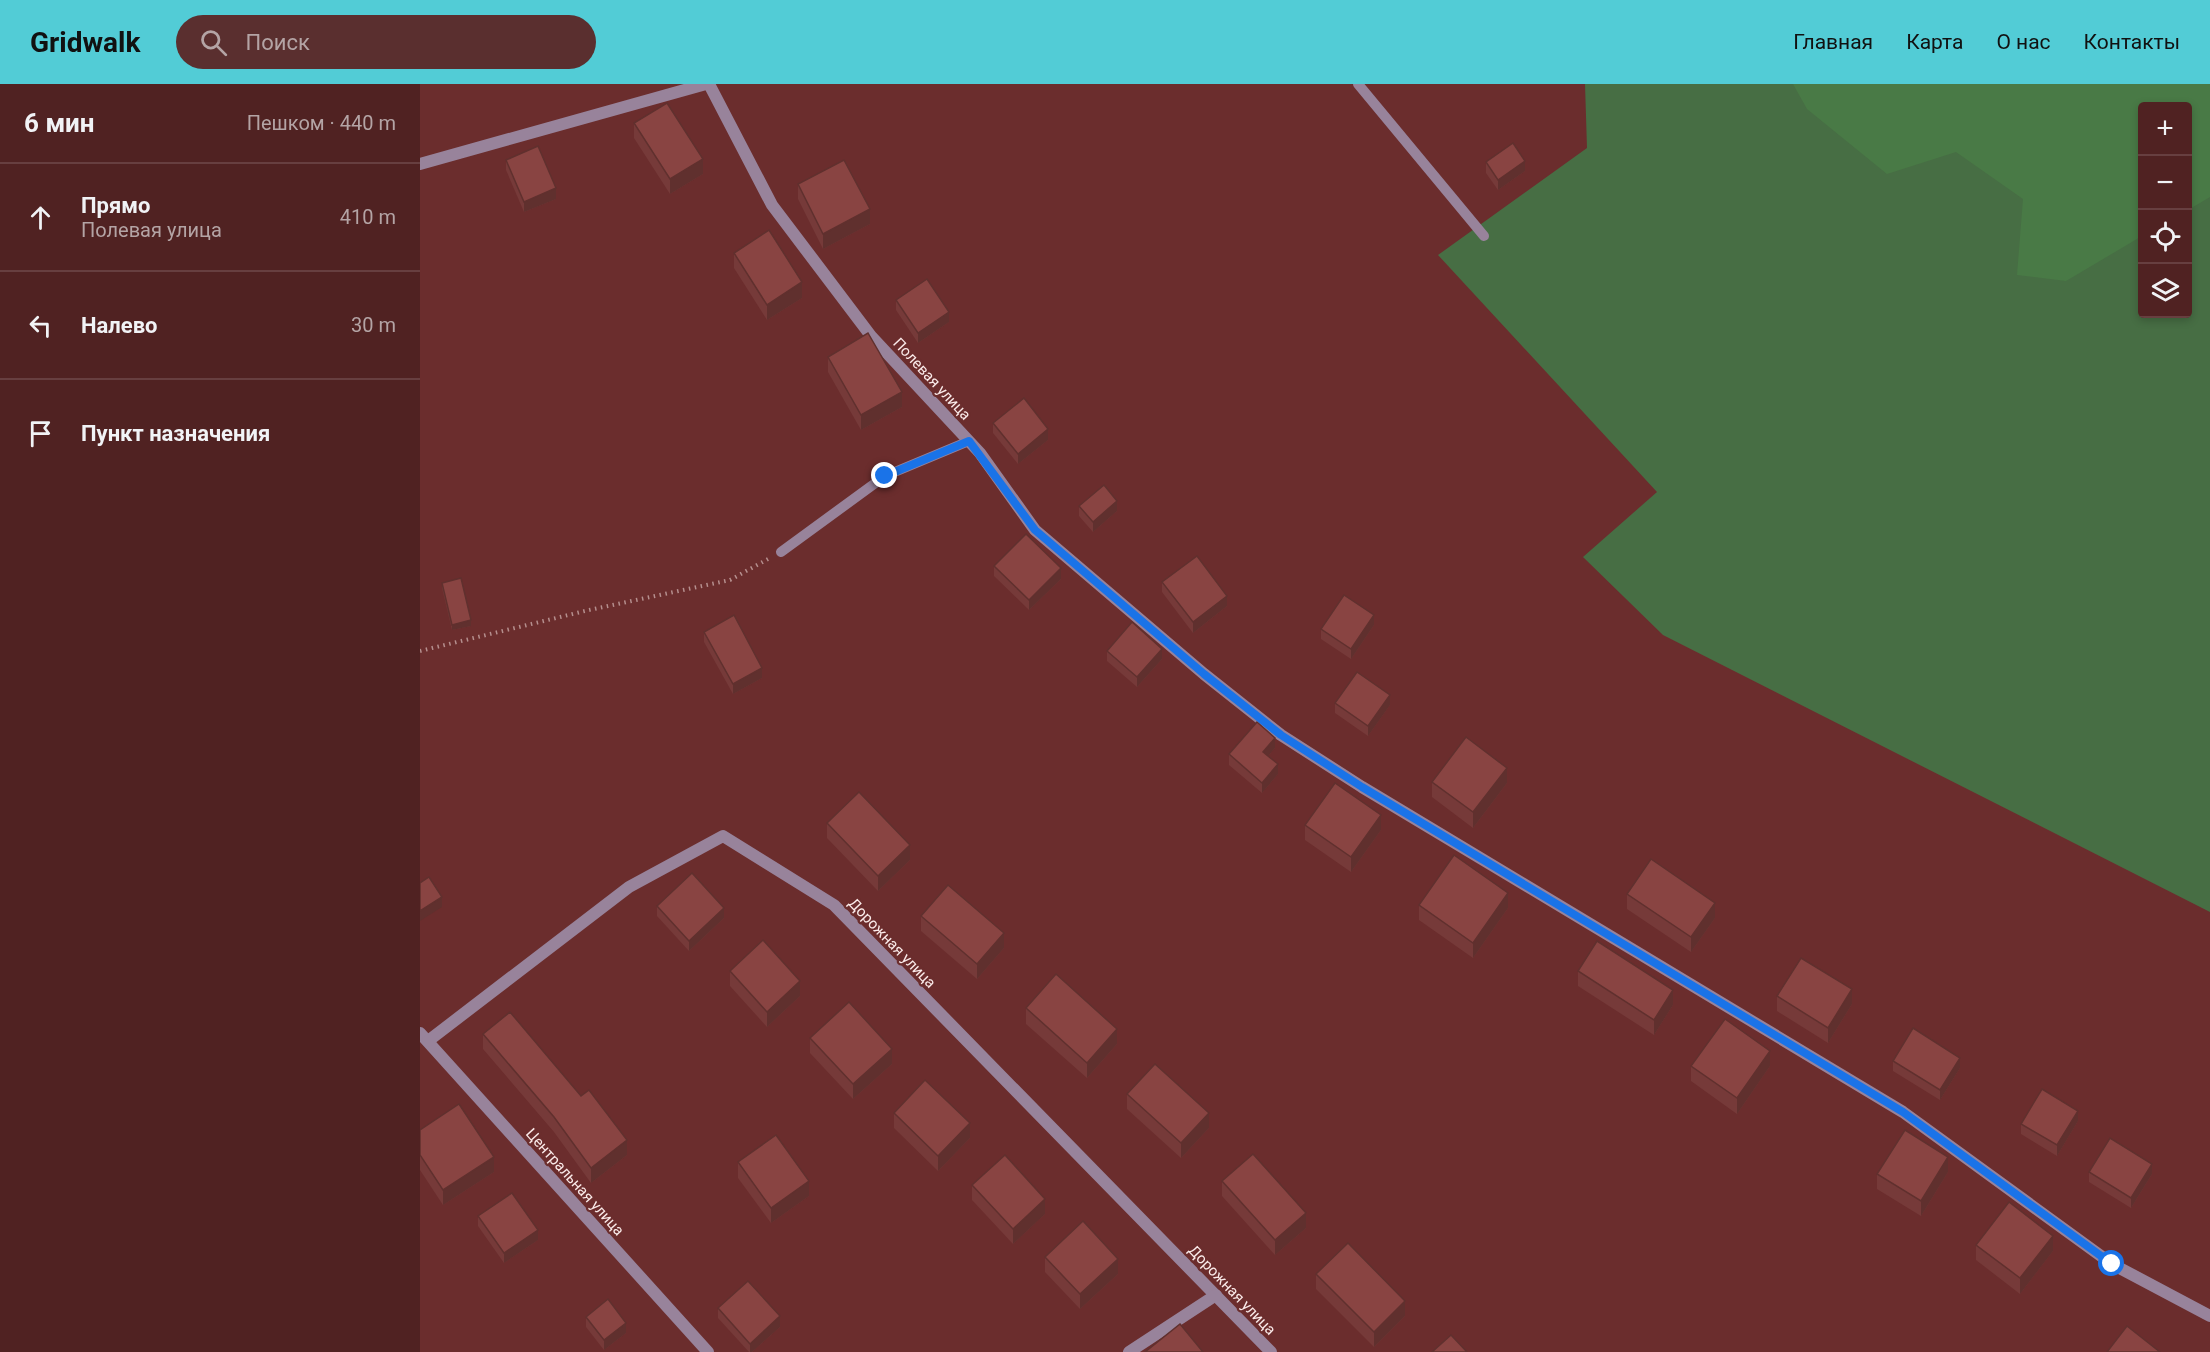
<!DOCTYPE html>
<html lang="ru">
<head>
<meta charset="utf-8">
<style>
	:root { --surface:#502222; --page:#5a2f2f; --text:#f1f3f6; --muted:#b4a4a5; --line:#673f40; --accent:#52ccd6 }
	body { margin:0; font-family:Roboto,sans-serif; background:var(--page); color:var(--text) }
	.controls { position:absolute; right:18px; top:18px; display:grid; overflow:hidden; border-radius:6px; box-shadow:0 3px 9px #0003 }
	.controls button { width:54px; height:54px; display:grid; place-items:center; padding:0; border:0; border-bottom:2px solid var(--line); background:var(--surface); color:var(--text); font:30px sans-serif }
	.stop { position:absolute; width:18px; height:18px; margin:-14px; border:4px solid #1a73e8; border-radius:50%; background:#fff }
	.stop.end { background:#1a73e8; border-color:#fff; box-shadow:0 2px 6px #0008 }
	.list { margin:0; padding:0; list-style:none }
	h2 { display:flex; justify-content:space-between; align-items:center; height:78px; margin:0; padding:0 24px; font-size:26px }
	h2 small { font-size:20px; font-weight:400; color:var(--muted) }
	.list li { display:grid; grid-template-columns:39px 1fr auto; gap:18px; align-items:center; box-sizing:border-box; height:108px; padding:0 24px; border-top:2px solid var(--line) }
	.list b { display:block; font-size:22px; white-space:nowrap }
	.list p { margin:0; font-size:20px; white-space:nowrap; color:var(--muted) }
	.list em { font-size:20px; font-style:normal; color:var(--muted) }
	.icon { flex:none; width:33px; height:33px; fill:none; stroke:currentColor; stroke-width:2; stroke-linecap:round; stroke-linejoin:round }
	.map { position:relative; flex:none; width:1790px; height:1268px; overflow:hidden }
	header { display:flex; align-items:center; gap:36px; box-sizing:border-box; height:84px; padding:0 30px; background:var(--accent); color:#111 }
	header strong { font-size:28px }
	nav { display:flex; gap:33px; margin-inline-start:auto; font-size:21px }
	.search { width:420px; height:54px; background:var(--page); display:flex; align-items:center; gap:15px; box-sizing:border-box; padding:0 21px; border-radius:33px; color:var(--muted); font-size:22px }
	main { display:flex }
	aside { flex:1; background:var(--surface) }
	.map>svg:first-child { display:block }
</style>
</head>
<body>
<header>
<strong>Gridwalk</strong>
<div class="search"><svg class="icon" aria-label="search" viewBox="0 0 24 24"><circle cx="10" cy="10" r="6"/><path d="M15 15l6 6"/></svg>Поиск</div>
<nav><a>Главная</a><a>Карта</a><a>О нас</a><a>Контакты</a></nav>
</header>
<main>
<aside>
<h2>6 мин<small>Пешком · 440 m</small></h2>
<ul class="list">
<li><svg class="icon" aria-label="ahead" viewBox="0 0 24 24"><path d="M12 20V5M6 11l6-6 6 6"/></svg><div><b>Прямо</b><p>Полевая улица</p></div><em>410 m</em></li>
<li><svg class="icon" aria-label="left" viewBox="0 0 24 24"><path d="M17 20v-9H6M10 6l-5 5 5 5"/></svg><div><b>Налево</b></div><em>30 m</em></li>
<li><svg class="icon" aria-label="arrive" viewBox="0 0 24 24"><path d="M6 21V4h12l-3 4 3 4H6"/></svg><div><b>Пункт назначения</b></div></li>
</ul>
</aside>
<div class="map">
<svg width="1790" height="1268" viewBox="0 0 1790 1268">
	<rect width="100%" height="100%" fill="#6b2d2d"/>
	<path fill="#476e44" fill-rule="evenodd" d="M1165,0H1790V828L1243,551L1163,473L1237,408L1018,171L1167,64ZM1722,22H1768V230H1722Z"/>
	<path fill="#497a46" d="M1373,0H1790V113L1768,126V22H1722V152L1646,197L1597,191L1603,115L1536,68L1467,90L1387,25Z"/>
	<g fill="none" stroke-linecap="round" stroke-linejoin="round">
		<path stroke="#b58f8e" stroke-width="4" stroke-dasharray="1.5 4.5" stroke-linecap="butt" d="M0,567L169,526L310,496L348,475"/>
		<g stroke="#98839b" stroke-width="10">
			<path d="M938,0L1064,152"/>
			<path d="M361,468L465,392L549,357"/>
		</g>
		<g stroke="#98839b" stroke-width="12">
			<path d="M289,0L352,121L451,252L560,369L615,446L784,590L861,651L942,703L1483,1028L1692,1180L1790,1232"/>
			<path d="M0,80L286,0"/>
			<path d="M0,949L288,1268"/>
			<path d="M8,957L209,803L303,752L414,821L851,1268"/>
			<path d="M709,1268L796,1211"/>
		</g>
	</g>
	<g fill="#763a39">
		<path d="M214,39L283,90L250,110L214,54Z"/>
		<path d="M86,76L136,115L104,128L86,86Z"/>
		<path d="M1066,78L1105,87L1078,106L1066,89Z"/>
		<path d="M378,100L450,140L403,165L378,115Z"/>
		<path d="M314,169L382,214L347,236L314,184Z"/>
		<path d="M476,216L529,238L498,259L476,226Z"/>
		<path d="M408,273L482,323L441,346L408,288Z"/>
		<path d="M573,339L628,356L598,380L573,349Z"/>
		<path d="M659,422L697,427L673,448L659,432Z"/>
		<path d="M574,482L641,495L609,526L574,492Z"/>
		<path d="M742,498L807,522L773,549L742,508Z"/>
		<path d="M22,499L51,542L32,546L22,504Z"/>
		<path d="M954,541L931,575L901,555V545Z"/>
		<path d="M284,548L342,594L313,610L284,558Z"/>
		<path d="M687,567L742,575L717,603L687,577Z"/>
		<path d="M915,619L970,621L948,652L915,629Z"/>
		<path d="M855,664L848,672L858,690L842,709L809,681V670Z"/>
		<path d="M1012,698L1087,699L1053,744L1012,713Z"/>
		<path d="M407,739L490,776L458,807L407,754Z"/>
		<path d="M885,741L961,746L931,788L885,756Z"/>
		<path d="M1207,810L1295,834L1271,868L1207,825Z"/>
		<path d="M999,821L1088,824L1053,874L999,836Z"/>
		<path d="M237,822L304,834L269,867L237,832Z"/>
		<path d="M501,832L584,864L557,895L501,847Z"/>
		<path d="M310,887L380,912L347,943L310,902Z"/>
		<path d="M1158,887L1253,921L1234,951L1158,902Z"/>
		<path d="M1357,912L1432,920L1408,959L1357,927Z"/>
		<path d="M606,924L697,960L667,994L606,940Z"/>
		<path d="M63,950L207,1071L171,1099L134,1048L63,965Z"/>
		<path d="M390,954L472,980L433,1015L390,969Z"/>
		<path d="M1473,977L1540,984L1520,1016L1473,987Z"/>
		<path d="M1271,982H1350L1317,1030L1271,997Z"/>
		<path d="M707,1010L789,1044L761,1074L707,1025Z"/>
		<path d="M474,1029L550,1054L518,1087L474,1044Z"/>
		<path d="M1658,1037L1637,1072L1601,1050V1040Z"/>
		<path d="M0,1046L74,1088L23,1121L0,1086Z"/>
		<path d="M318,1078L389,1112L351,1139L318,1094Z"/>
		<path d="M1528,1088L1501,1132L1457,1105V1090Z"/>
		<path d="M1669,1088L1732,1090L1711,1124L1669,1098Z"/>
		<path d="M802,1097L886,1144L855,1171L802,1112Z"/>
		<path d="M552,1101L625,1130L593,1160L552,1116Z"/>
		<path d="M58,1132L118,1156L84,1179L58,1142Z"/>
		<path d="M1556,1161L1633,1167L1600,1210L1556,1176Z"/>
		<path d="M625,1173L698,1190L660,1225L625,1188Z"/>
		<path d="M896,1190L985,1232L954,1263L896,1205Z"/>
		<path d="M298,1224L360,1243L332,1268H329L298,1234Z"/>
		<path d="M166,1233L206,1249L184,1266L166,1243Z"/>
	</g>
	<g fill="#60302e">
		<path d="M283,75V90L250,110V95Z"/>
		<path d="M1105,77V87L1078,106V96Z"/>
		<path d="M136,104V115L104,128V118Z"/>
		<path d="M450,125V140L403,165V150Z"/>
		<path d="M382,198V214L347,236V221Z"/>
		<path d="M529,228V238L498,259V249Z"/>
		<path d="M482,308V323L441,346V331Z"/>
		<path d="M628,345V356L598,380V370Z"/>
		<path d="M697,417V427L673,448V438Z"/>
		<path d="M641,484V495L609,526V516Z"/>
		<path d="M807,512V522L773,549V538Z"/>
		<path d="M954,531V541L931,575V565Z"/>
		<path d="M51,536V542L32,546V541Z"/>
		<path d="M742,565V575L717,603V593Z"/>
		<path d="M342,584V594L313,610V600Z"/>
		<path d="M970,611V621L948,652V642Z"/>
		<path d="M855,654V664L843,678V668Z"/>
		<path d="M858,680V690L842,709V699Z"/>
		<path d="M1087,684V699L1053,744V728Z"/>
		<path d="M961,731V746L931,788V773Z"/>
		<path d="M490,761V776L458,807V792Z"/>
		<path d="M1088,809V824L1053,874V859Z"/>
		<path d="M22,813V823L0,837V827Z"/>
		<path d="M1295,819V834L1271,868V853Z"/>
		<path d="M304,824V834L269,867V857Z"/>
		<path d="M584,849V864L557,895V880Z"/>
		<path d="M380,897V912L347,943V928Z"/>
		<path d="M1432,905V920L1408,959V944Z"/>
		<path d="M1253,906V921L1234,951V936Z"/>
		<path d="M697,945V960L667,994V979Z"/>
		<path d="M472,965V980L433,1015V1000Z"/>
		<path d="M1350,967V982L1317,1030V1014Z"/>
		<path d="M1540,974V984L1520,1016V1006Z"/>
		<path d="M1658,1027V1037L1637,1072V1061Z"/>
		<path d="M789,1029V1044L761,1074V1059Z"/>
		<path d="M550,1039V1054L518,1087V1072Z"/>
		<path d="M207,1056V1071L171,1099V1084Z"/>
		<path d="M74,1073V1088L23,1121V1106Z"/>
		<path d="M1528,1073V1088L1501,1132V1117Z"/>
		<path d="M1732,1080V1090L1711,1124V1114Z"/>
		<path d="M389,1097V1112L351,1139V1124Z"/>
		<path d="M625,1115V1130L593,1160V1145Z"/>
		<path d="M886,1129V1144L855,1171V1156Z"/>
		<path d="M118,1146V1156L84,1179V1169Z"/>
		<path d="M1633,1152V1167L1600,1210V1194Z"/>
		<path d="M698,1175V1190L660,1225V1210Z"/>
		<path d="M985,1217V1232L954,1263V1248Z"/>
		<path d="M360,1232V1243L332,1268H330V1260Z"/>
		<path d="M206,1239V1249L184,1266V1256Z"/>
	</g>
	<g fill="#894442" stroke="#60302e" stroke-width="1.5">
		<path d="M247,19L283,75L250,95L214,39Z"/>
		<path d="M1093,59L1105,77L1078,96L1066,78Z"/>
		<path d="M118,62L136,104L104,118L86,76Z"/>
		<path d="M424,76L450,125L403,150L378,100Z"/>
		<path d="M349,146L382,198L347,221L314,169Z"/>
		<path d="M507,195L529,228L498,249L476,216Z"/>
		<path d="M448,249L482,308L441,331L408,273Z"/>
		<path d="M604,314L628,345L598,370L573,339Z"/>
		<path d="M684,401L697,417L673,438L659,422Z"/>
		<path d="M606,450L641,484L609,516L574,482Z"/>
		<path d="M777,472L807,512L773,538L742,498Z"/>
		<path d="M41,494L51,536L32,541L22,499Z"/>
		<path d="M924,511L954,531L931,565L901,545Z"/>
		<path d="M314,531L342,584L313,600L284,548Z"/>
		<path d="M712,538L742,565L717,593L687,567Z"/>
		<path d="M937,588L970,611L948,642L915,619Z"/>
		<path d="M837,638L855,654L843,668L858,680L842,699L809,670Z"/>
		<path d="M1046,653L1087,684L1053,728L1012,698Z"/>
		<path d="M915,699L961,731L931,773L885,741Z"/>
		<path d="M439,708L490,761L458,792L407,739Z"/>
		<path d="M1034,771L1088,809L1053,859L999,821Z"/>
		<path d="M1231,775L1295,819L1271,853L1207,810Z"/>
		<path d="M272,789L304,824L269,857L237,822Z"/>
		<path d="M9,793L22,813L0,827V799Z"/>
		<path d="M528,801L584,849L557,880L501,832Z"/>
		<path d="M343,856L380,897L347,928L310,887Z"/>
		<path d="M1177,857L1253,906L1234,936L1158,887Z"/>
		<path d="M1381,874L1432,905L1408,944L1357,912Z"/>
		<path d="M636,890L697,945L667,979L606,924Z"/>
		<path d="M429,918L472,965L433,1000L390,954Z"/>
		<path d="M90,928L161,1012L169,1006L207,1056L171,1084L134,1033L63,950Z"/>
		<path d="M1305,935L1350,967L1317,1014L1271,982Z"/>
		<path d="M1493,944L1540,974L1520,1006L1473,977Z"/>
		<path d="M735,980L789,1029L761,1059L707,1010Z"/>
		<path d="M505,996L550,1039L518,1072L474,1029Z"/>
		<path d="M1622,1005L1658,1027L1637,1061L1601,1040Z"/>
		<path d="M39,1020L74,1073L23,1106L0,1071V1046Z"/>
		<path d="M1485,1046L1528,1073L1501,1117L1457,1090Z"/>
		<path d="M356,1051L389,1097L351,1124L318,1078Z"/>
		<path d="M1690,1054L1732,1080L1711,1114L1669,1088Z"/>
		<path d="M833,1070L886,1129L855,1156L802,1097Z"/>
		<path d="M585,1071L625,1115L593,1145L552,1101Z"/>
		<path d="M92,1109L118,1146L84,1169L58,1132Z"/>
		<path d="M1589,1118L1633,1152L1600,1194L1556,1161Z"/>
		<path d="M663,1137L698,1175L660,1210L625,1173Z"/>
		<path d="M928,1159L985,1217L954,1248L896,1190Z"/>
		<path d="M328,1197L360,1232L330,1260L298,1224Z"/>
		<path d="M188,1215L206,1239L184,1256L166,1233Z"/>
		<path d="M760,1240L783,1268H725Z"/>
		<path d="M1707,1242L1740,1268H1687Z"/>
		<path d="M1031,1251L1047,1268H1012Z"/>
	</g>
	<g fill="none" stroke-linecap="round" stroke-linejoin="round">
		<path stroke="#1a73e8" stroke-width="8" d="M465,392L549,357L615,446L784,590L861,651L942,703L1483,1028L1692,1180"/>
	</g>
	<g text-anchor="middle" stroke-width="4.5" stroke-linejoin="round" paint-order="stroke">
		<g font-size="15" fill="#fbebea" stroke="#6b2d2d">
			<text transform="translate(512 295) rotate(47)" y="5">Полевая улица</text>
			<text transform="translate(472 859) rotate(46)" y="5">Дорожная улица</text>
			<text transform="translate(155 1098) rotate(48)" y="5">Центральная улица</text>
			<text transform="translate(812 1206) rotate(46)" y="5">Дорожная улица</text>
		</g>
	</g>
</svg>
<div class="controls">
<button>+</button>
<button>−</button>
<button><svg class="icon" aria-label="locate" viewBox="0 0 24 24"><circle cx="12" cy="12" r="6"/><path d="M12 2v4M12 18v4M2 12h4M18 12h4"/></svg></button>
<button><svg class="icon" aria-label="layers" viewBox="0 0 24 24"><path d="M12 4l9 5-9 5-9-5zM3 14l9 5 9-5"/></svg></button>
</div>
<div class="stop" style="left:1692px;top:1180px"></div>
<div class="stop end" style="left:465px;top:392px"></div>
</div>
</main>
</body>
</html>
